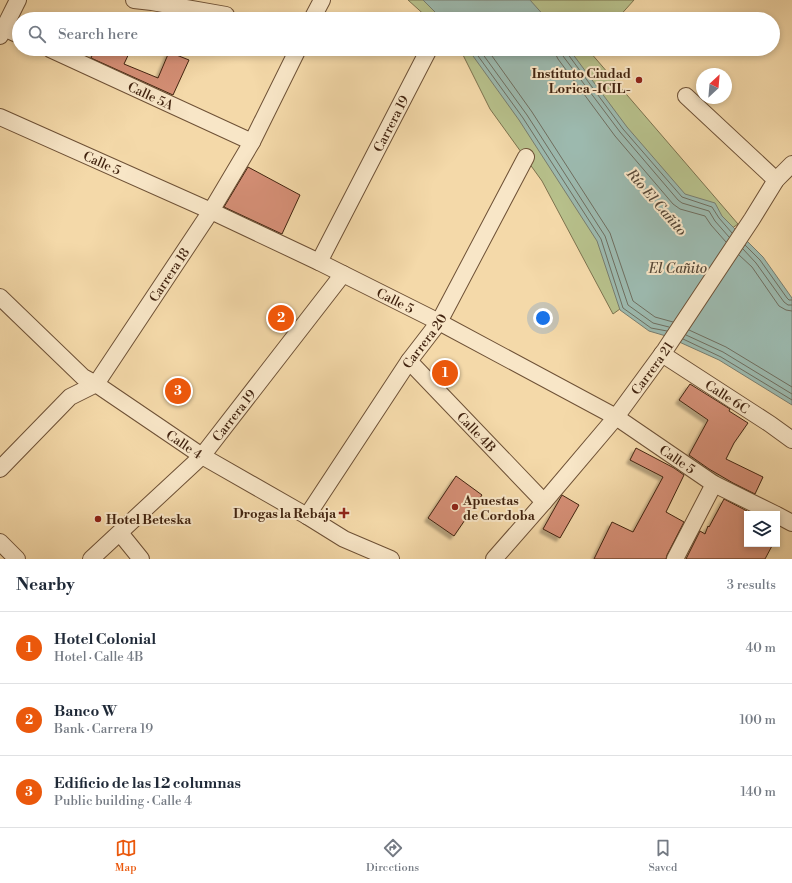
<!DOCTYPE html>
<html lang="en">
<head>
<meta charset="utf-8">
<style>
	:root { --surface:#fff; --page:#f6f6f7; --text:#1f2937; --muted:#747a83; --line:#e0e1e3; --accent:#ea580c }
	body { margin:0; font-family:"Libre Bodoni",serif; background:var(--page); color:var(--text) }
	.controls { position:absolute; right:12px; bottom:12px; display:grid; overflow:hidden; border-radius:0px; box-shadow:0 2px 6px #0003 }
	.controls button { width:36px; height:36px; display:grid; place-items:center; padding:0; border:0; border-bottom:1px solid var(--line); background:var(--surface); color:var(--text); font:20px sans-serif }
	.compass { position:absolute; left:696px; top:68px; width:36px; height:36px; border-radius:50%; background:var(--surface); box-shadow:0 2px 6px #0003; rotate:26deg }
	.you { position:absolute; left:543px; top:318px; width:14px; height:14px; margin:-10px; border:3px solid #fff; border-radius:50%; background:#1a73e8; box-shadow:0 0 0 6px #1a73e833 }
	.badge { display:grid; place-items:center; width:26px; height:26px; border-radius:50%; background:var(--accent); color:#fff; font-size:13px; font-weight:700 }
	.pin { position:absolute; translate:-50% -50%; border:2px solid #fff; box-shadow:0 1px 4px #0006 }
	.list { margin:0; padding:0; list-style:none }
	h2 { display:flex; justify-content:space-between; align-items:center; height:52px; margin:0; padding:0 16px; font-size:17px }
	h2 small { font-size:13px; font-weight:400; color:var(--muted) }
	.list li { display:grid; grid-template-columns:26px 1fr auto; gap:12px; align-items:center; box-sizing:border-box; height:72px; padding:0 16px; border-top:1px solid var(--line) }
	.list b { display:block; font-size:15px; white-space:nowrap }
	.list p { margin:0; font-size:13px; white-space:nowrap; color:var(--muted) }
	.list em { font-size:13px; font-style:normal; color:var(--muted) }
	.icon { flex:none; width:22px; height:22px; fill:none; stroke:currentColor; stroke-width:2; stroke-linecap:round; stroke-linejoin:round }
	.map { position:relative; flex:none; width:792px; height:559px; overflow:hidden }
	.search { position:absolute; background:var(--surface); box-shadow:0 2px 6px #0003; left:12px; right:12px; top:12px; height:44px; display:flex; align-items:center; gap:10px; box-sizing:border-box; padding:0 14px; border-radius:22px; color:var(--muted); font-size:15px }
	.sheet { height:268px; background:var(--surface) }
	nav { display:flex; justify-content:space-around; align-items:center; box-sizing:border-box; height:56px; border-top:1px solid var(--line); background:var(--surface); font-size:11px; color:var(--muted) }
	nav a { display:grid; justify-items:center; gap:2px }
	nav .on { color:var(--accent) }
	.map>svg:first-child { display:block }
</style>
</head>
<body>
<div class="map">
<svg width="792" height="559" viewBox="0 0 792 559">
	<defs>
		<filter id="shadow"><feDropShadow dx="-3.5" dy="3.5" stdDeviation="1" flood-color="#0004"/></filter>
	</defs>
	<rect width="100%" height="100%" fill="#f4d9a9"/>
	<filter id="stains"><feTurbulence type="fractalNoise" baseFrequency=".005" numOctaves="4"/><feColorMatrix values="0 0 0 0 .2 0 0 0 0 .09 0 0 0 0 .02 0 0 0 .5 -.17"/></filter>
	<radialGradient id="worn" r=".72"><stop offset=".6" stop-color="#630" stop-opacity="0"/><stop offset="1" stop-color="#630" stop-opacity=".3"/></radialGradient>
	<g fill="#b7c08b" stroke="#7c724e">
		<path d="M408,0H634L617,19H429Z"/>
		<path d="M460,49H592L590,52L738,224L613,314L542,181L490,109Z"/>
	</g>
	<g fill="#9cb9ae" stroke="#787d6f">
		<path d="M423,0H530L547,19H442Z"/>
		<path d="M468,49H569L627,127L685,194L715,203L722,216L763,257L792,298V405L719,360L666,336L649,331L620,310L597,241L519,120Z"/>
	</g>
	<g fill="none" stroke-linecap="round" stroke-linejoin="round">
		<g stroke="#6f6e5f" stroke-width="1">
			<path d="M473,49L523,118L601,239L623,308L651,328L667,331"/>
			<path d="M479,49L527,115L605,236L628,305L653,323L669,327"/>
			<path d="M487,49L532,112L610,233L633,301L655,317L673,322"/>
			<path d="M555,49L556,55L558,59L615,136L673,204L680,209L705,216L711,225L726,242"/>
			<path d="M561,49L563,56L620,132L678,200L682,203L709,211L715,221L729,237"/>
			<path d="M566,49L567,53L623,129L682,197L712,207L719,218L732,233"/>
			<path d="M745,245L760,260L787,298L789,300H792"/>
			<path d="M743,249L756,263L784,302L788,305H792"/>
			<path d="M739,255L752,267L779,306L786,310L792,311"/>
			<path d="M689,330L726,347L792,387"/>
			<path d="M686,335L723,352L792,394"/>
			<path d="M683,339L721,357L792,400"/>
		</g>
	</g>
	<g fill="#d58f76" stroke="#422410" filter="url(#shadow)">
		<path d="M95,49H131L124,64L158,78L169,52L189,60L173,95L91,58Z"/>
		<path d="M248,167L300,195L282,234L224,207Z"/>
		<path d="M690,384L730,409L729,411L748,423L734,443L726,459L763,477L755,494L733,483L709,469L689,455L708,420L679,400Z"/>
		<path d="M636,448L674,468L684,475L666,512L684,522L667,555L666,559H594L612,522L633,532L663,477L630,460Z"/>
		<path d="M456,476L482,495L454,536L428,518Z"/>
		<path d="M562,495L579,505L560,538L543,529Z"/>
		<path d="M724,499L747,511L746,512L747,513V544H773L765,559H686L700,531L705,534L708,526L709,527Z"/>
	</g>
	<g fill="none" stroke-linecap="round" stroke-linejoin="round">
		<defs>
			<g id="minor">
				<path d="M134,0L152,2L226,15"/>
				<path d="M312,19L322,0"/>
				<path d="M4,28L19,35"/>
				<path d="M0,36L18,0"/>
				<path id="s1" d="M50,49L252,142"/>
				<path d="M686,96L776,180"/>
				<path id="s2" d="M0,117L211,211L319,262L439,322L616,417L714,484L775,514"/>
				<path id="s3" d="M319,262L429,49"/>
				<path id="s4" d="M0,297L83,377L96,384L202,456L307,516L344,539L391,559"/>
				<path id="s5" d="M662,354L770,424L792,440"/>
				<path id="s6" d="M409,361L544,502"/>
				<path id="s7" d="M0,469L70,397L96,384L211,211L252,142L298,49"/>
				<path d="M777,515L792,523"/>
				<path id="s8" d="M307,516L409,361L439,322L526,157"/>
				<path d="M120,533L141,559"/>
				<path d="M0,542L17,559"/>
				<path id="s9" d="M91,559L202,456L343,274"/>
				<path id="s10" d="M494,559L544,502L616,417L665,350L752,219L776,180L792,164"/>
				<path d="M675,559L714,484"/>
			</g>
		</defs>
		<use href="#minor" stroke="#6e5136" stroke-width="18"/>
		<use href="#minor" stroke="#f8e6c7" stroke-width="16"/>
	</g>
	<g fill="#8f2418" stroke="#f8e6c7" stroke-width="1.5">
		<circle cx="639" cy="80" r="4"/>
		<circle cx="455" cy="507" r="4"/>
		<path d="M342 507h4v4h4v4h-4v4h-4v-4h-4v-4h4z"/>
		<circle cx="98" cy="519" r="4"/>
	</g>
	<g text-anchor="middle" stroke-width="4" stroke-linejoin="round" paint-order="stroke">
		<g font-size="13" font-weight="bold" fill="#422410" stroke="#f8e6c7" text-anchor="end">
			<text x="631" y="78">Instituto Ciudad<tspan x="631" dy="15">Lorica -ICIL-</tspan></text>
			<text x="463" y="505" text-anchor="start">Apuestas<tspan x="463" dy="15">de Cordoba</tspan></text>
			<text x="336" y="518">Drogas la Rebaja</text>
			<text x="106" y="524" text-anchor="start">Hotel Beteska</text>
		</g>
		<g font-size="13" fill="#422410" stroke="#f8e6c7">
			<text dy="5" stroke="none"><textPath href="#s1" startOffset="111">Calle 5A</textPath></text>
			<text dy="5" stroke="none"><textPath href="#s3" startOffset="156">Carrera 19</textPath></text>
			<text dy="5" stroke="none"><textPath href="#s2" startOffset="112">Calle 5</textPath></text>
			<text dy="5" stroke="none"><textPath href="#s7" startOffset="261">Carrera 18</textPath></text>
			<text dy="5" stroke="none"><textPath href="#s2" startOffset="436">Calle 5</textPath></text>
			<text dy="5" stroke="none"><textPath href="#s8" startOffset="211">Carrera 20</textPath></text>
			<text dy="5" stroke="none"><textPath href="#s10" startOffset="248">Carrera 21</textPath></text>
			<text dy="5" stroke="none"><textPath href="#s5" startOffset="78">Calle 6C</textPath></text>
			<text dy="5" stroke="none"><textPath href="#s9" startOffset="203">Carrera 19</textPath></text>
			<text dy="5" stroke="none"><textPath href="#s6" startOffset="98">Calle 4B</textPath></text>
			<text dy="5" stroke="none"><textPath href="#s4" startOffset="237">Calle 4</textPath></text>
			<text dy="5" stroke="none"><textPath href="#s2" startOffset="760">Calle 5</textPath></text>
		</g>
		<g font-size="14" font-style="italic" fill="#584938" stroke="#f8e6c7">
			<text transform="translate(657 202) rotate(49)" y="5">Río El Cañito</text>
			<text x="678" y="273">El Cañito</text>
		</g>
	</g>
	<rect width="100%" height="100%" filter="url(#stains)"/>
	<rect width="100%" height="100%" fill="url(#worn)"/>
</svg>
<div class="controls">
<button><svg class="icon" aria-label="layers" viewBox="0 0 24 24"><path d="M12 4l9 5-9 5-9-5zM3 14l9 5 9-5"/></svg></button>
</div>
<svg class="compass" viewBox="-18 -18 36 36"><path d="M0-13l5 13h-10z" fill="#e53935"/><path d="M0 13l5-13h-10z" fill="#747a83"/></svg>
<div class="you"></div>
<div class="pin badge" style="left:445px;top:373px">1</div>
<div class="pin badge" style="left:281px;top:318px">2</div>
<div class="pin badge" style="left:178px;top:391px">3</div>
<div class="search"><svg class="icon" aria-label="search" viewBox="0 0 24 24"><circle cx="10" cy="10" r="6"/><path d="M15 15l6 6"/></svg>Search here</div>
</div>
<section class="sheet">
<h2>Nearby<small>3 results</small></h2>
<ul class="list">
<li><span class="badge">1</span><div><b>Hotel Colonial</b><p>Hotel · Calle 4B</p></div><em>40 m</em></li>
<li><span class="badge">2</span><div><b>Banco W</b><p>Bank · Carrera 19</p></div><em>100 m</em></li>
<li><span class="badge">3</span><div><b>Edificio de las 12 columnas</b><p>Public building · Calle 4</p></div><em>140 m</em></li>
</ul>
</section>
<nav>
<a class="on"><svg class="icon" aria-label="map" viewBox="0 0 24 24"><path d="M3 6l6-2 6 2 6-2v14l-6 2-6-2-6 2zM9 4v14M15 6v14"/></svg>Map</a>
<a><svg class="icon" aria-label="directions" viewBox="0 0 24 24"><path d="M12 3l9 9-9 9-9-9zM9 14v-3h6M13 9l2 2-2 2"/></svg>Directions</a>
<a><svg class="icon" aria-label="saved" viewBox="0 0 24 24"><path d="M7 4h10v16l-5-4-5 4z"/></svg>Saved</a>
</nav>
</body>
</html>
